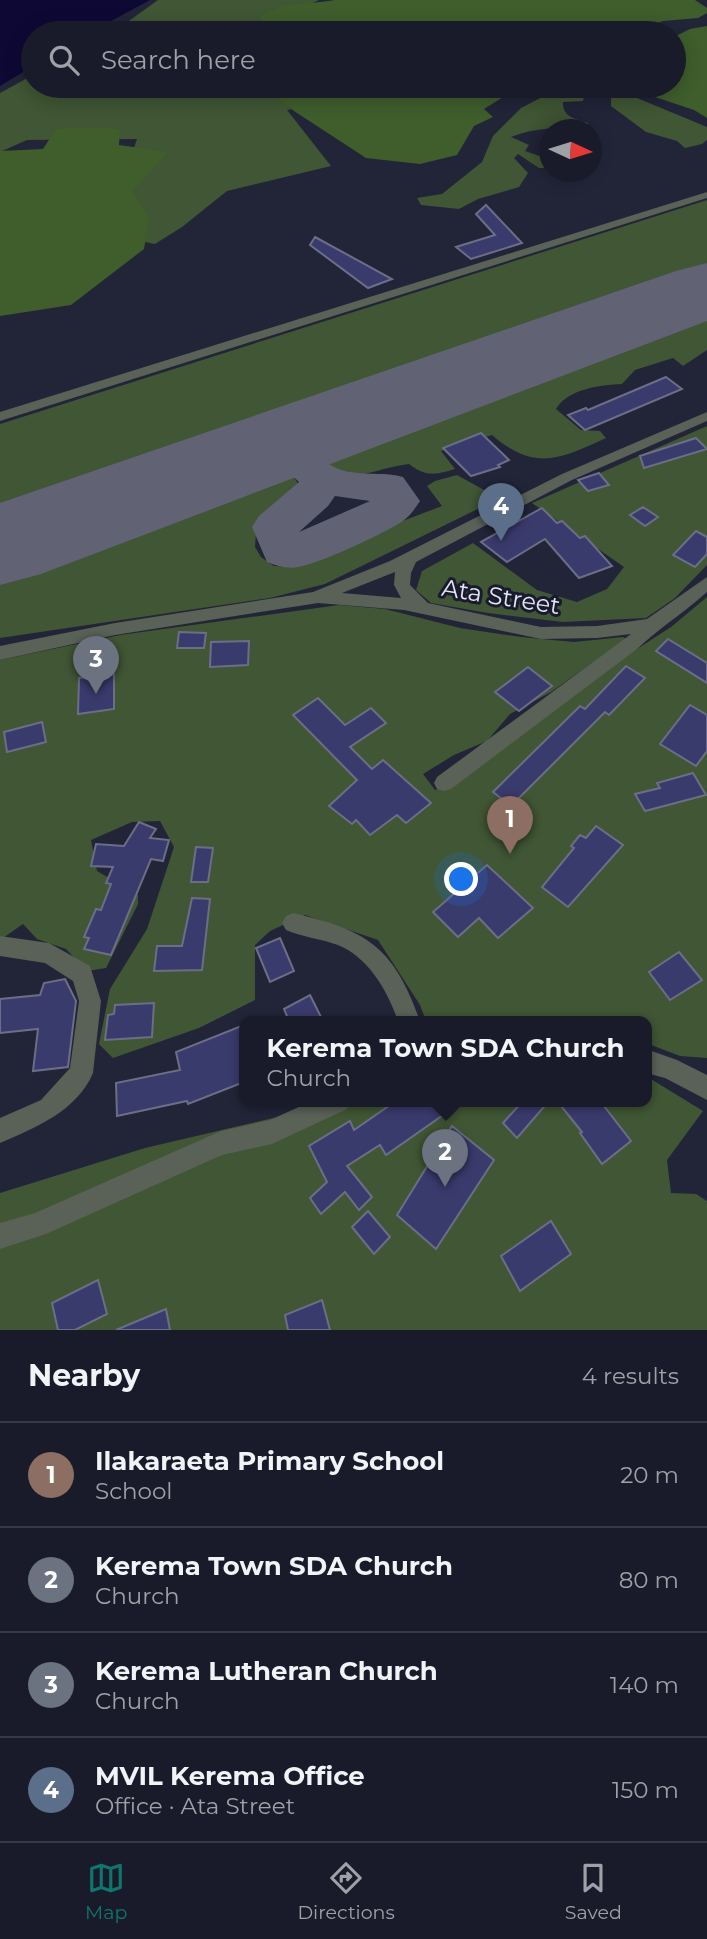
<!DOCTYPE html>
<html lang="en">
<head>
<meta charset="utf-8">
<style>
	:root { --surface:#1a1b2a; --page:#232432; --text:#f1f3f6; --muted:#9fa1a8; --line:#383947; --accent:#0f766e }
	body { margin:0; font-family:Montserrat,sans-serif; background:var(--page); color:var(--text) }
	.compass { position:absolute; left:539px; top:119px; width:63px; height:63px; border-radius:50%; background:var(--surface); box-shadow:0 4px 18px #0003; rotate:94deg }
	.you { position:absolute; left:462px; top:880px; width:24px; height:24px; margin:-18px; border:5px solid #fff; border-radius:50%; background:#1a73e8; box-shadow:0 0 0 10px #1a73e833 }
	.badge { display:grid; place-items:center; width:46px; height:46px; border-radius:50%; background:var(--accent); color:#fff; font-size:23px; font-weight:700 }
	.pin { position:absolute; translate:-50% -58px; filter:drop-shadow(0 2px 4px #0008) }
	.pin::after { content:''; position:absolute; top:37px; width:24px; height:21px; background:inherit; clip-path:polygon(0 0,100% 0,50% 100%) }
	.popup { position:absolute; left:239px; top:1016px; width:413px; height:91px; box-sizing:border-box; display:grid; place-content:center; border-radius:14px; background:var(--surface); filter:drop-shadow(0 2px 5px #0005); font-size:23px; white-space:nowrap; color:var(--muted) }
	.popup b { font-size:26px; color:var(--text) }
	.popup::after { content:''; position:absolute; left:50%; top:100%; margin-left:-14px; border:14px solid transparent; border-top-color:var(--surface) }
	.list { margin:0; padding:0; list-style:none }
	h2 { display:flex; justify-content:space-between; align-items:center; height:91px; margin:0; padding:0 28px; font-size:30px }
	h2 small { font-size:23px; font-weight:400; color:var(--muted) }
	.list li { display:grid; grid-template-columns:46px 1fr auto; gap:21px; align-items:center; box-sizing:border-box; height:105px; padding:0 28px; border-top:2px solid var(--line) }
	.list b { display:block; font-size:26px; white-space:nowrap }
	.list p { margin:0; font-size:23px; white-space:nowrap; color:var(--muted) }
	.list em { font-size:23px; font-style:normal; color:var(--muted) }
	.icon { flex:none; width:38px; height:38px; fill:none; stroke:currentColor; stroke-width:2; stroke-linecap:round; stroke-linejoin:round }
	.map { position:relative; flex:none; width:707px; height:1330px; overflow:hidden }
	.search { position:absolute; background:var(--surface); box-shadow:0 4px 18px #0003; left:21px; right:21px; top:21px; height:77px; display:flex; align-items:center; gap:18px; box-sizing:border-box; padding:0 24px; border-radius:38px; color:var(--muted); font-size:26px }
	.sheet { height:511px; background:var(--surface) }
	nav { display:flex; justify-content:space-around; align-items:center; box-sizing:border-box; height:98px; border-top:2px solid var(--line); background:var(--surface); font-size:19px; color:var(--muted) }
	nav a { display:grid; justify-items:center; gap:4px }
	nav .on { color:var(--accent) }
	.map>svg:first-child { display:block }
</style>
</head>
<body>
<div class="map">
<svg width="707" height="1330" viewBox="0 0 707 1330">
	<rect width="100%" height="100%" fill="#222438"/>
	<g fill="#405634">
		<path d="M158,0H319L251,33H112Z"/>
		<path d="M33,75V86H374L390,106L338,103L287,110L331,166L227,191L182,227L155,244L105,234L137,139L27,140L0,152V93Z"/>
		<path d="M552,92H566L584,97L583,101L563,102C562,117 576,119 588,123L587,126C560,128 536,127 511,137L529,145L525,151L548,159L549,168H539L518,154L514,158L528,173L519,187L478,199L459,209L421,205L417,198L442,194L482,162L493,136L521,108Z"/>
		<path d="M611,95L637,98L707,127V140L702,144L685,148L677,141L646,132L611,106Z"/>
		<path d="M707,200V280L0,531V424Z"/>
		<path d="M707,299V350L683,366L673,358L635,370L622,384C600,385 568,389 556,409L581,430L600,431L606,438C560,459 535,472 492,435L441,451L455,469C435,475 426,477 409,464C372,468 346,490 316,458L318,447L330,437Z"/>
		<path d="M707,426V565L675,598L646,618L563,622L488,613L431,603L416,590L422,571L473,543L537,590L577,602L607,589L624,567L532,503Z"/>
		<path d="M266,464C284,468 293,471 300,488L261,520L256,533L255,547L261,557L274,566L295,567L326,550L442,506L427,486L435,481L457,475L484,490L492,502L325,584L270,598L0,638V553L241,469Z"/>
		<path d="M707,597V1058L680,1056L646,1043V1021H426L420,1005L378,940L305,915L270,931L255,945V1000L199,1028L113,1058L99,1044L110,989L147,929L174,847L160,821L132,822L91,840L97,871L138,895V904L106,968L87,971L66,949L37,939L23,924L0,940V660L120,635L339,605L385,609L460,628L521,637L574,642L623,637L626,639L551,692L510,714L487,741L454,755L423,774L435,790L461,781L603,671L671,627Z"/>
		<path d="M646,1076L703,1111L667,1160L671,1193L696,1194L707,1201V1330H0V1193L145,1148L346,1101H646Z"/>
	</g>
	<g fill="#3f5e2c">
		<path d="M335,0H695L707,8V13L698,18L663,21L637,30L580,33H260L261,16C285,1 308,5 335,0Z"/>
		<path d="M707,26V118L694,110L634,90L596,91L573,86H674V37L690,29Z"/>
		<path d="M393,86H521L484,109L493,117L474,126L457,155L420,164L366,158L294,111L270,89C312,91 356,100 398,96Z"/>
		<path d="M89,127L120,129L119,145L168,152L133,191L149,219L144,249L71,305L0,316V151L43,149L56,129Z"/>
	</g>
	<path fill="#0e0835" d="M0,0H150L89,33H33V66L0,86Z"/>
	<g fill="none" stroke-linecap="round" stroke-linejoin="round">
		<path fill="#616375" fill-rule="evenodd" d="M282,430C308,437 315,458 336,468C356,477 383,471 403,477L420,501C414,510 408,519 398,524C378,536 321,563 298,567C287,569 277,566 267,562L252,527L259,516L299,482L267,452L261,443L267,434ZM335,496L370,501L299,532L328,506Z"/>
		<path fill="#616375" fill-rule="evenodd" d="M707,263V321L41,574L0,585V503L676,271Z"/>
	</g>
	<g fill="#3a3b6d" stroke="#6b6e86" stroke-width="2">
		<path d="M486,205L522,243L471,259L456,247L495,235L476,214Z"/>
		<path d="M315,237L392,279L368,288L310,245Z"/>
		<path d="M666,377L682,389L585,430L568,415L586,408L588,410Z"/>
		<path d="M481,433L509,460L498,465L500,467L471,476L443,448Z"/>
		<path d="M696,438L707,449L644,468L640,456Z"/>
		<path d="M599,473L609,485L588,491L578,480Z"/>
		<path d="M643,507L658,517L645,526L630,515Z"/>
		<path d="M542,508L557,523L562,521L580,538L585,536L612,566L579,578L545,539L507,562L481,542Z"/>
		<path d="M696,531L707,537V554L695,567L673,555Z"/>
		<path d="M179,632L206,633L204,648H177Z"/>
		<path d="M668,639L707,663V683L656,651Z"/>
		<path d="M249,641L248,665L210,667L211,642Z"/>
		<path d="M626,666L645,678L609,715L605,712L511,806L493,792L580,706L585,709Z"/>
		<path d="M528,667L552,686L519,711L495,692Z"/>
		<path d="M114,674V709L78,714L79,678Z"/>
		<path d="M318,698L345,725L371,708L386,723L350,747L372,769L383,760L431,803L406,823L397,815L370,835L356,820L352,824L329,806L357,780L293,715Z"/>
		<path d="M690,705L707,715V751L696,766L660,744Z"/>
		<path d="M42,722L46,742L7,752L4,732Z"/>
		<path d="M693,773L706,795L645,811L635,794L660,788L657,783Z"/>
		<path d="M139,822L156,829L150,838L169,840L163,861L151,859L111,955L84,949L89,938L84,937L96,909L101,910L111,884L106,883L113,867L91,866L96,844L124,846Z"/>
		<path d="M596,826L623,845L568,907L542,887L574,848L571,846L580,835L586,838Z"/>
		<path d="M196,847L213,848L208,882H191Z"/>
		<path d="M487,865L533,908L498,938L479,918L458,937L433,912Z"/>
		<path d="M192,898L210,899L202,970L154,971L157,946H182Z"/>
		<path d="M280,938L294,971L270,982L256,948Z"/>
		<path d="M679,952L702,980L670,1000L649,972Z"/>
		<path d="M65,979L76,1001L68,1067L33,1071L38,1029L0,1033V999L40,995L44,983Z"/>
		<path d="M310,995L323,1021H289L284,1009Z"/>
		<path d="M154,1003L152,1037L105,1040L108,1015L114,1014L115,1005Z"/>
		<path d="M244,1025V1082L188,1104L187,1101L117,1116L116,1083L180,1070L176,1052Z"/>
		<path d="M396,1101H463L386,1155L380,1145L347,1166L372,1197L359,1210L345,1192L321,1214L310,1198L327,1182L309,1146L350,1121L354,1130Z"/>
		<path d="M523,1101H549L517,1138L503,1123Z"/>
		<path d="M557,1101H600L631,1141L602,1164L580,1133L582,1132Z"/>
		<path d="M452,1126L494,1160L436,1249L397,1215Z"/>
		<path d="M368,1211L390,1237L374,1254L352,1227Z"/>
		<path d="M551,1221L571,1254L520,1291L501,1256Z"/>
		<path d="M98,1280L107,1314L75,1330H58L52,1303Z"/>
		<path d="M322,1300L330,1330H288L285,1315Z"/>
		<path d="M166,1309L170,1330H116Z"/>
	</g>
	<g fill="none" stroke-linecap="round" stroke-linejoin="round">
		<g fill="#5a6157" fill-rule="evenodd">
			<path d="M707,192V198L0,421V412Z"/>
			<path d="M707,412V421L572,480L416,562L411,573L410,585L428,603L541,627L597,626L647,619L707,577V592C684,613 659,628 637,649L451,789L444,791L437,789L434,783L437,777L631,634L597,638L541,639L404,610L318,603L115,635L0,660V646L115,623L313,592L390,561L562,474ZM395,572L394,585L401,598L342,593Z"/>
			<path d="M293,913C367,930 394,947 420,1021H398C388,991 368,957 338,945C321,939 303,937 286,930L282,923L286,916Z"/>
			<path d="M0,936L49,943L90,966L101,1001L93,1073C77,1111 35,1128 0,1143V1118L41,1100L70,1068L79,1001L73,981L45,963L0,956Z"/>
			<path d="M646,1049L677,1060L707,1075V1100L665,1078L646,1073Z"/>
			<path d="M312,1101H351L347,1109L272,1144L222,1155L46,1234L0,1249V1223L35,1213L221,1131L270,1120Z"/>
		</g>
	</g>
	<g text-anchor="middle" stroke-width="6" stroke-linejoin="round" paint-order="stroke">
		<g font-size="24" fill="#e3e5f3" stroke="#191a2e">
			<text transform="translate(501 597) rotate(9)" y="8">Ata Street</text>
		</g>
	</g>
</svg>
<svg class="compass" viewBox="-18 -18 36 36"><path d="M0-13l5 13h-10z" fill="#e53935"/><path d="M0 13l5-13h-10z" fill="#9fa1a8"/></svg>
<div class="you"></div>
<div class="pin badge" style="left:510px;top:854px;background:#8d6e63">1</div>
<div class="pin badge" style="left:445px;top:1187px;background:#6b7280">2</div>
<div class="popup"><b>Kerema Town SDA Church</b>Church</div>
<div class="pin badge" style="left:96px;top:694px;background:#6b7280">3</div>
<div class="pin badge" style="left:501px;top:541px;background:#5c6f8a">4</div>
<div class="search"><svg class="icon" aria-label="search" viewBox="0 0 24 24"><circle cx="10" cy="10" r="6"/><path d="M15 15l6 6"/></svg>Search here</div>
</div>
<section class="sheet">
<h2>Nearby<small>4 results</small></h2>
<ul class="list">
<li><span class="badge" style="background:#8d6e63">1</span><div><b>Ilakaraeta Primary School</b><p>School</p></div><em>20 m</em></li>
<li><span class="badge" style="background:#6b7280">2</span><div><b>Kerema Town SDA Church</b><p>Church</p></div><em>80 m</em></li>
<li><span class="badge" style="background:#6b7280">3</span><div><b>Kerema Lutheran Church</b><p>Church</p></div><em>140 m</em></li>
<li><span class="badge" style="background:#5c6f8a">4</span><div><b>MVIL Kerema Office</b><p>Office · Ata Street</p></div><em>150 m</em></li>
</ul>
</section>
<nav>
<a class="on"><svg class="icon" aria-label="map" viewBox="0 0 24 24"><path d="M3 6l6-2 6 2 6-2v14l-6 2-6-2-6 2zM9 4v14M15 6v14"/></svg>Map</a>
<a><svg class="icon" aria-label="directions" viewBox="0 0 24 24"><path d="M12 3l9 9-9 9-9-9zM9 14v-3h6M13 9l2 2-2 2"/></svg>Directions</a>
<a><svg class="icon" aria-label="saved" viewBox="0 0 24 24"><path d="M7 4h10v16l-5-4-5 4z"/></svg>Saved</a>
</nav>
</body>
</html>
